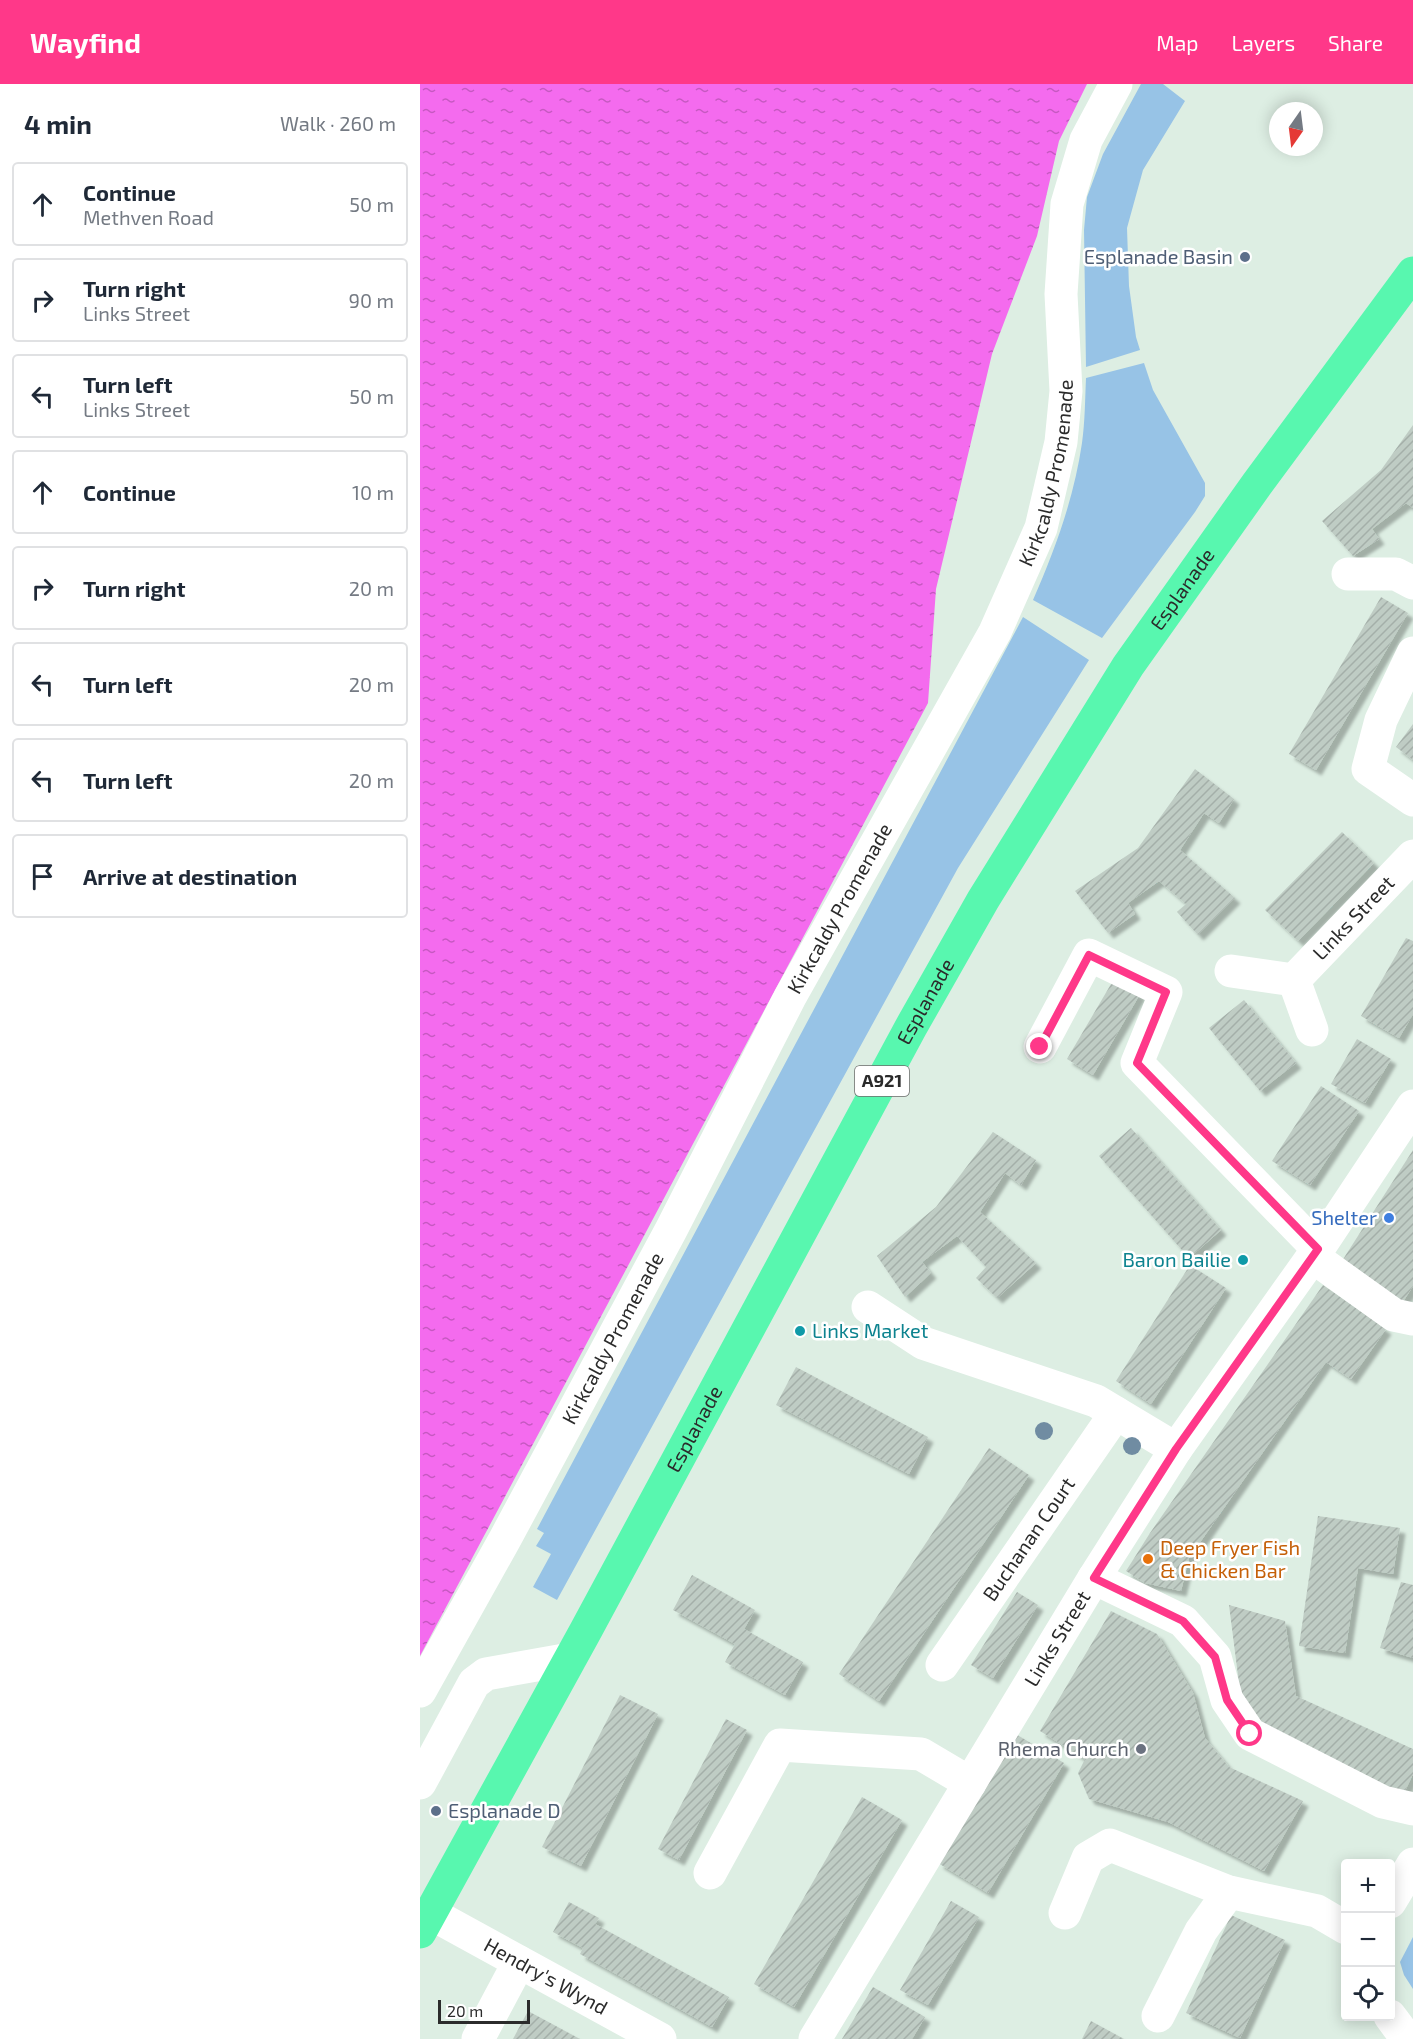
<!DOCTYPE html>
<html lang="en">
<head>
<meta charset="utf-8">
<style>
	:root { --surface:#fff; --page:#f6f6f7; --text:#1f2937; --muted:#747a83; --line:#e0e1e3; --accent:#ff3889 }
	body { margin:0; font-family:"Exo 2",sans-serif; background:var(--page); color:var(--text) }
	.controls { position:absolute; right:18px; bottom:18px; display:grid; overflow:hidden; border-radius:6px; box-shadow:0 3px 15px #0003 }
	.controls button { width:54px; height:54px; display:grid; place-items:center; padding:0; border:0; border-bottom:2px solid var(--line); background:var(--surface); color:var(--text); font:30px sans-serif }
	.compass { position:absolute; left:849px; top:18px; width:54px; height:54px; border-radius:50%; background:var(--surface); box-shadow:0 3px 15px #0003; rotate:194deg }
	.scale { position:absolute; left:18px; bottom:15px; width:92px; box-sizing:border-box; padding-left:6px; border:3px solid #2b2b2b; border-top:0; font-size:16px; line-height:21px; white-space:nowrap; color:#2b2b2b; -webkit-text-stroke:4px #fff; paint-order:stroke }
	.stop { position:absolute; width:18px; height:18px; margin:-14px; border:4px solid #ff3889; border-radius:50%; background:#fff }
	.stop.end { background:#ff3889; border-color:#fff; box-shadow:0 2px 6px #0008 }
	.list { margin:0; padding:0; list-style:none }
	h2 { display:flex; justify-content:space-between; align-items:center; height:78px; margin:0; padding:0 24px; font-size:26px }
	h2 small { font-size:20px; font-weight:400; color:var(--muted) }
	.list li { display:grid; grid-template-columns:39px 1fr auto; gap:18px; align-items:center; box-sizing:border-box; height:84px; margin:0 12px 12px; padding:0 12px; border:2px solid var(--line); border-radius:6px }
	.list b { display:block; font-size:22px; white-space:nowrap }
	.list p { margin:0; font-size:20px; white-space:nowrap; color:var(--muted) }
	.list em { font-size:20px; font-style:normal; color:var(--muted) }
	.icon { flex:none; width:33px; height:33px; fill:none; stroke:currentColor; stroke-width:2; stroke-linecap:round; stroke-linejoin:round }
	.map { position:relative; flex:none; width:993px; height:1955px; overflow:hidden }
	header { display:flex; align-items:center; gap:36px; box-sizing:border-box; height:84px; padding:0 30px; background:var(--accent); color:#fff }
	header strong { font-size:28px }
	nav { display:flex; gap:33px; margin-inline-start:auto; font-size:21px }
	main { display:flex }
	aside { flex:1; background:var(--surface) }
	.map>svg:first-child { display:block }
</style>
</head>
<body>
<header>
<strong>Wayfind</strong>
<nav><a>Map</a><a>Layers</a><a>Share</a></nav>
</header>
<main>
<aside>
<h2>4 min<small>Walk · 260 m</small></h2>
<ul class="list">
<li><svg class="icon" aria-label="ahead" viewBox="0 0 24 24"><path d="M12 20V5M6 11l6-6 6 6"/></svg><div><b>Continue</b><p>Methven Road</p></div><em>50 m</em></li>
<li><svg class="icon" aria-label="right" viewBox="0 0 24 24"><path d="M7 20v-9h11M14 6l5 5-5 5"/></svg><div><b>Turn right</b><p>Links Street</p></div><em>90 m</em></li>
<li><svg class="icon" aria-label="left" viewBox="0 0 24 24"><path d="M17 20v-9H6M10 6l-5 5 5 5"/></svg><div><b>Turn left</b><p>Links Street</p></div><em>50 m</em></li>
<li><svg class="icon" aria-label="ahead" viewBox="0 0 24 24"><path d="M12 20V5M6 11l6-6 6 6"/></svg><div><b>Continue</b></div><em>10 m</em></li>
<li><svg class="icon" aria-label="right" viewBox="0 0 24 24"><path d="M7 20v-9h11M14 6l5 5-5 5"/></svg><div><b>Turn right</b></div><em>20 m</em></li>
<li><svg class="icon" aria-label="left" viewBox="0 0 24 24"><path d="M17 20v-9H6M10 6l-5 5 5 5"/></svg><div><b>Turn left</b></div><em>20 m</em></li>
<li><svg class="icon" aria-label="left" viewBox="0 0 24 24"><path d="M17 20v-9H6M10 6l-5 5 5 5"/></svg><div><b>Turn left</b></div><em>20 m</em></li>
<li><svg class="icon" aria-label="arrive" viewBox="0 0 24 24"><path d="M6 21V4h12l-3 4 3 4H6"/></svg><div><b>Arrive at destination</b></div></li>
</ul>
</aside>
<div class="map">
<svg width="993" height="1955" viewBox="0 0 993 1955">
	<defs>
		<pattern id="water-ripples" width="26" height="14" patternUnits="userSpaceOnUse" patternTransform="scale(1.5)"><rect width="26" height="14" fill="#f46bee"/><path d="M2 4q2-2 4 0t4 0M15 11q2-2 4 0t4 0" fill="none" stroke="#c658c1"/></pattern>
		<pattern id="building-hatch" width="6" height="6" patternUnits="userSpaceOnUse" patternTransform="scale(1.5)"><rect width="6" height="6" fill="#bfccc4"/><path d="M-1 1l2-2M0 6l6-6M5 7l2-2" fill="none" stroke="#a4afa9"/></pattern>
		<filter id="shadow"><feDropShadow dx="5.5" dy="5.5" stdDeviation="1.5" flood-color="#0004"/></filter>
	</defs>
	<rect width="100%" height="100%" fill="#ddeee3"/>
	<g fill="#97c3e6">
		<path d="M721,0H743L765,17L723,86L707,144L709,202L716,253L720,266L666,283L664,146L667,113L683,70Z"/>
		<path d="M724,279L733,306L785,399V412L775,428L682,554L613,516C635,466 654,414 662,359C665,338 665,316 666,294Z"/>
		<path d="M603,533L669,576L538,784L137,1516L113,1503L131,1470L116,1462L124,1449L117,1445Z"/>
		<path d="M993,1853V1905L984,1891L980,1878Z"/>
	</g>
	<path fill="url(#water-ripples)" d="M0,0H667L639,57L617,152L572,270L516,505L508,619L0,1572Z"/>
	<g fill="url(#building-hatch)" filter="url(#shadow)">
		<path d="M993,341V424L986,419L952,445L959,455L933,472L902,437L961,386Z"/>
		<path d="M961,513L988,529L896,686L869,670Z"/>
		<path d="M993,640V676L976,663Z"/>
		<path d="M775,685L814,715L799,739L784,729L760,766L815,814L778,851L757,828L766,820L739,797L708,819L715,830L688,849L655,807L718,764Z"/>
		<path d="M922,748L954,779L878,857L845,826Z"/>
		<path d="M986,854L993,857V930L979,954L941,932Z"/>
		<path d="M694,895L720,910L673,991L647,975Z"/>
		<path d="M824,916L876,979L840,1007L789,944Z"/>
		<path d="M937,955L971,975L945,1019L911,1000Z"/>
		<path d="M901,1002L939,1027L890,1101L852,1077Z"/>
		<path d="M711,1044L801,1146L769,1174L679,1072Z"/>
		<path d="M573,1048L616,1076L601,1101L585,1089L560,1128L616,1179L577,1214L556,1194L566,1183L537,1152L502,1178L511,1189L485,1213L457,1172L516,1123Z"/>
		<path d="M993,1066V1202L982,1219L920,1180Z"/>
		<path d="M770,1181L806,1204L731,1320L696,1297Z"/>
		<path d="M903,1201L966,1245L931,1295L906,1278L769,1474L761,1507L725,1499L706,1487L730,1449Z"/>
		<path d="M376,1283L508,1353L489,1390L356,1321Z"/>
		<path d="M569,1364L609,1391L459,1617L419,1590Z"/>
		<path d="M898,1432L980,1444L973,1490L938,1484L925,1569L879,1562Z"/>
		<path d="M272,1491L335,1526L324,1545L383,1578L365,1611L305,1578L315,1560L253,1526Z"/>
		<path d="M981,1498L993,1501V1574L960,1564Z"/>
		<path d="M597,1508L618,1521L573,1594L551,1581Z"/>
		<path d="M809,1521L865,1537L876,1612L993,1665V1690L984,1709L835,1642L821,1615Z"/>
		<path d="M691,1527L737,1550L773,1609L785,1654L809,1683L883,1717L844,1787L748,1738L669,1715L658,1689L665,1675L620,1647Z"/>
		<path d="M200,1611L238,1630L161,1782L122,1763Z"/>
		<path d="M306,1635L327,1646L259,1776L238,1765Z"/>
		<path d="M594,1649L644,1679L568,1809L518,1779Z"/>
		<path d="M442,1713L482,1736L374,1923L334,1900Z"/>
		<path d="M531,1817L559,1833L508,1921L480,1906Z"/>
		<path d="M149,1818L179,1834L175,1840L309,1913L292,1943L160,1870L163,1864L133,1848Z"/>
		<path d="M811,1831L865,1856L820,1954L766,1929Z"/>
		<path d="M453,1903L505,1933L492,1955H422Z"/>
		<path d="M108,1927L160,1955H93Z"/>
		<path d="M671,1937L704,1955H662Z"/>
	</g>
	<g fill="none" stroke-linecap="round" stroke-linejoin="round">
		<g stroke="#fff" stroke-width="33">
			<path d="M928,490H976L993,499"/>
			<path d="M993,569L961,636L948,685L993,716"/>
			<path d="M811,887L874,896L892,946"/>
			<path id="s1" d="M874,896L993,772"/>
			<path d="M620,963L669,871L746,908L717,979L898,1165"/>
			<path d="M893,1173L974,1231L993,1235"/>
			<path d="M448,1223L503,1259L676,1317L756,1365"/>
			<path d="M674,1494L763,1537L795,1573L807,1616L830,1650L963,1718L993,1725"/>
			<path id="s2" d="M522,1581L696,1329"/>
			<path id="s3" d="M0,1607L85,1455L251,1146L370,913L575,548L621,444L641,358L646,307L641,210L647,120L666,56L696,0"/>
			<path d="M0,1699L54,1599L66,1590L150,1575"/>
			<path d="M290,1789L360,1661L501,1670L550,1699"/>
			<path d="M970,1818L993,1780"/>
			<path id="s4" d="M10,1829L240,1955"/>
			<path d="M645,1829L668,1774L690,1761L809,1808L897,1827L926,1844"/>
			<path d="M738,1932L781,1847L809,1808"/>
			<path d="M970,1932L987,1955"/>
			<path d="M58,1955L99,1878"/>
			<path id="s5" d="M395,1955L674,1494L756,1365L898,1165L993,1022"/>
		</g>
		<path stroke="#58f7af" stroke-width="33" id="s6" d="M0,1848L165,1548L491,943L563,816L708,582L837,400L993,189"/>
	</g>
	<g fill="#708ca2">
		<circle cx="624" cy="1347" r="9"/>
		<circle cx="712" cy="1362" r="9"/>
	</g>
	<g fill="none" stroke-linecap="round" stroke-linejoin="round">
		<path stroke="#ff3889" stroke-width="8" d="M620,963L669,871L746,908L717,979L898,1165L756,1365L674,1494L763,1537L795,1573L807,1616L830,1650"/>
	</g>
	<g fill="#5c6f8a" stroke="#fff" stroke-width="2">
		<circle cx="825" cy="173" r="6"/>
		<circle cx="16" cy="1727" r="6"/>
	</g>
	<circle fill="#3f7fe0" stroke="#fff" stroke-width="2" cx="969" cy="1134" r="6"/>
	<g fill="#0f9aa8" stroke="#fff" stroke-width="2">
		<circle cx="823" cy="1176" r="6"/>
		<circle cx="380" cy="1247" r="6"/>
	</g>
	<circle fill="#e8710a" stroke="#fff" stroke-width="2" cx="728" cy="1475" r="6"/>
	<circle fill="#6b7280" stroke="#fff" stroke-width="2" cx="721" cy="1665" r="6"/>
	<g text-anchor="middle" stroke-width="5" stroke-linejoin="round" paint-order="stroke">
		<rect fill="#fff" stroke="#6b6b6b" stroke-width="1.5" x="435" y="982" width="54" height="30" rx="4.5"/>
		<g font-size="18" font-weight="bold" fill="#2b2b2b">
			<text x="462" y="1003">A921</text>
		</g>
		<g font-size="20" fill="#4e5e75" stroke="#fff" text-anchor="end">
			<text x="813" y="180">Esplanade Basin</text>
			<text x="28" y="1734" text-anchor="start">Esplanade D</text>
		</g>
		<g font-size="20" fill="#2b2b2b" stroke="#fff">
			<text dy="7" stroke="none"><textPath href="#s3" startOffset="1374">Kirkcaldy Promenade</textPath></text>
			<text dy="7" stroke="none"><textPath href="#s6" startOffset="1545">Esplanade</textPath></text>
			<text dy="7" stroke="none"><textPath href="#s3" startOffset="888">Kirkcaldy Promenade</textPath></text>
			<text dy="7" stroke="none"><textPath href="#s1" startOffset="86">Links Street</textPath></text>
			<text dy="7" stroke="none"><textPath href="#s6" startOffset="1059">Esplanade</textPath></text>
			<text dy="7" stroke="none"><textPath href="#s3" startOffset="402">Kirkcaldy Promenade</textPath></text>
			<text dy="7" stroke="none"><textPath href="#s6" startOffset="573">Esplanade</textPath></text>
			<text dy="7" stroke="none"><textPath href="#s2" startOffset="153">Buchanan Court</textPath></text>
			<text dy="7" stroke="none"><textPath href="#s5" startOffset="468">Links Street</textPath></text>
			<text dy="7" stroke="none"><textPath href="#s4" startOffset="132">Hendry's Wynd</textPath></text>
		</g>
		<g font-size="20" fill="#366cbe" stroke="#fff" text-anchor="end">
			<text x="957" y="1141">Shelter</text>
		</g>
		<g font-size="20" fill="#0d838f" stroke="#fff" text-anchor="end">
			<text x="811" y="1183">Baron Bailie</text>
			<text x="392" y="1254" text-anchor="start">Links Market</text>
		</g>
		<g font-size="20" fill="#c56008" stroke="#fff" text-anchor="start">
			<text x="740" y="1471">Deep Fryer Fish<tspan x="740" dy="23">&amp; Chicken Bar</tspan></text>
		</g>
		<g font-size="20" fill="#5b616d" stroke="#fff" text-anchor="end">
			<text x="709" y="1672">Rhema Church</text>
		</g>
	</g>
</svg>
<div class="controls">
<button>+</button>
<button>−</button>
<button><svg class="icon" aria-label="locate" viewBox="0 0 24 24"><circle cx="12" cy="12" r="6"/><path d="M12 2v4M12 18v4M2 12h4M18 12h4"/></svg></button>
</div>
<svg class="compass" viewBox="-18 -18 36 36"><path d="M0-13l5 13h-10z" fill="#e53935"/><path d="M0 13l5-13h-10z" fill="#747a83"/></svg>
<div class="scale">20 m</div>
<div class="stop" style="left:830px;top:1650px"></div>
<div class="stop end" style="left:620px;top:963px"></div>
</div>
</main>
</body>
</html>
